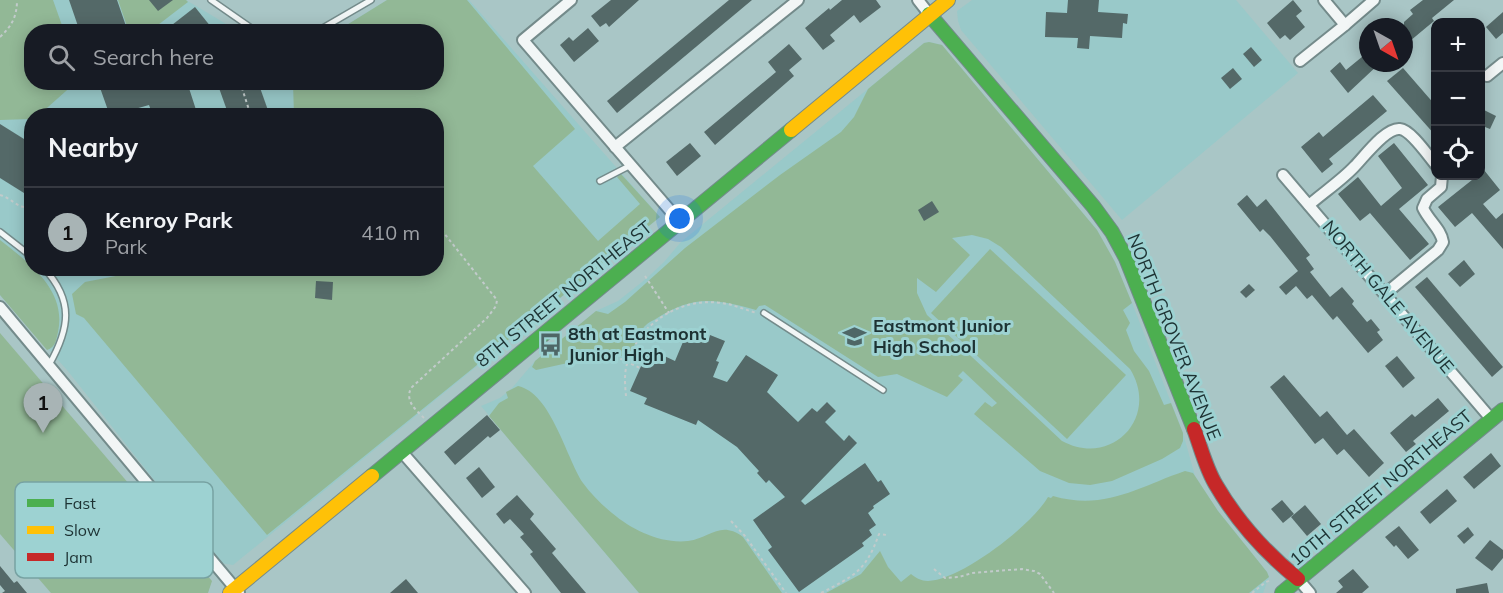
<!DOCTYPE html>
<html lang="en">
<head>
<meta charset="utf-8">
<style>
	:root { --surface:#171b24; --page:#242831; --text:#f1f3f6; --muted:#9ea1a6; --line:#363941; --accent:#a8b4b5 }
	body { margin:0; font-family:Mulish,sans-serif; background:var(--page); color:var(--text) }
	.controls { position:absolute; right:18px; top:18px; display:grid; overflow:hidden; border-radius:12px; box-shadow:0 3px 15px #0003 }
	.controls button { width:54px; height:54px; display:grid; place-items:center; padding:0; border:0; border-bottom:2px solid var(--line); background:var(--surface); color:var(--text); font:30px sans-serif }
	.compass { position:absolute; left:1359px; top:18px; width:54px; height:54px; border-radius:50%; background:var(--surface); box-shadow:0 3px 15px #0003; rotate:140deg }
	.you { position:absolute; left:680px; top:219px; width:21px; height:21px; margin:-15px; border:4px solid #fff; border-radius:50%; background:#1a73e8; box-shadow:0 0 0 9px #1a73e833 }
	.badge { display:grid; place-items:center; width:39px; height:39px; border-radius:50%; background:var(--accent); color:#111; font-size:20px; font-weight:700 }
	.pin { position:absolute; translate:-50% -50px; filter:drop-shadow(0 2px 3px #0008) }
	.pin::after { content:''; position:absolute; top:32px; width:21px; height:18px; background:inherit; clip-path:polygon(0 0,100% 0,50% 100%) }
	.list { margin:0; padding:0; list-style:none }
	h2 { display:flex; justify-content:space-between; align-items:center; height:78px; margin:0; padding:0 24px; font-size:26px }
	h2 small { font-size:20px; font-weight:400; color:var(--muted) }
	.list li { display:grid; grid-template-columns:39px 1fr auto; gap:18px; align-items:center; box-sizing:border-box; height:90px; padding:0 24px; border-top:2px solid var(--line) }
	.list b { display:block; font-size:22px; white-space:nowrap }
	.list p { margin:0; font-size:20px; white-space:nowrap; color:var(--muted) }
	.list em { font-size:20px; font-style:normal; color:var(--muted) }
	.icon { flex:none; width:33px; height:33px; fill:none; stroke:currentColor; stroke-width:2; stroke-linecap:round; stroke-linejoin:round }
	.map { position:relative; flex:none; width:1503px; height:593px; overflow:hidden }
	.search { position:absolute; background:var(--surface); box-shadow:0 3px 15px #0003; left:24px; top:24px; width:420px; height:66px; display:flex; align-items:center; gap:15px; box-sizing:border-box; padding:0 21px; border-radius:24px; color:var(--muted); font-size:22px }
	.panel { position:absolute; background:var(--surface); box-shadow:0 3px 15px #0003; left:24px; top:108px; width:420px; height:168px; border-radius:24px }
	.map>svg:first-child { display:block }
</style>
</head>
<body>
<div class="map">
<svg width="1503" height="593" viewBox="0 0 1503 593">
	<rect width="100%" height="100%" fill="#a9c6c6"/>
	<g fill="#99c9c9" fill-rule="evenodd">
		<path d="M0,0H186L238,31L32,32V82H436V32L337,31L387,0H469L660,217L233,565L220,563L67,370L0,295ZM32,116H436V268H32Z"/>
		<path d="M972,0H1236L1298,73L1122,220L961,30L958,21L957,11Z"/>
		<path d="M929,42L942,45L1097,230L1115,262L1132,303L1183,433L1195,476L1218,511L1267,572L1269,577L1263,593H639L481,406L500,398L512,388L535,361L596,311L618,301L647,278L664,262L681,242L924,43Z"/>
	</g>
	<g fill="#92b896" fill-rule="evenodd">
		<path d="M0,0H53L64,31L32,32V82L75,83L39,115L32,116L31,119L0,120Z"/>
		<path d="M118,0H186L188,2L150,31L129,32Z"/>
		<path d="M387,0H467L575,129L533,166L598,241L640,204L617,177L621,174L660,217L267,535L84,318L76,314L72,294L85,282L121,275L131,269L436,268V116L294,115L293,83L436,82V32L337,31Z"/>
		<path d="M929,42L942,45L1097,230L1115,262L1132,303L1123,310L1130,323L1126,330L1134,351L1149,371L1164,405L1171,403L1183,433V441L1180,448L1162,459L1112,481L1090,485L1069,483L1040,471L974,414L985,402L992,407L997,403L963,371L958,376L963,380L947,397L897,374L878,377L765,305L759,306L756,310C713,298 693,295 654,320C651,321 648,323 646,325C634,336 635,365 613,353L536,370L532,367L535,361L596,311L608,314L625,302L685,248L780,175L841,132L854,117L868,89L924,43ZM972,235L988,239L1001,247L1130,369C1160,417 1112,468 1062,441L927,315L917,293V278L936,292L970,255L952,238Z"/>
		<path d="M0,240C29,263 67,290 58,332C56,340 56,347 47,350L0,295Z"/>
		<path d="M990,249L1126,375L1067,439L931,313Z"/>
		<path d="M0,333L212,581L208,593H51L0,534Z"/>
		<path d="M518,386C551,393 566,457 583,483C591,494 601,504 612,513C632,530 661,544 688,541C711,538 720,520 743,537L782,593H639L489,416L499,403L508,398L506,392Z"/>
		<path d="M1185,471L1193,473L1195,476L1218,511L1267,572L1269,577L1249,593H826L861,574L880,551L888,567L901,582L911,574C916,578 921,581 928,581C961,580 1032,525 1048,497L1051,498L1053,496C1105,511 1138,487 1185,471Z"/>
	</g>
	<g fill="#546968">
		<path d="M69,0H117L128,32H80Z"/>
		<path d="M149,0H173L158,11Z"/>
		<path d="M611,0H639L609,27L606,23L600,27L591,16Z"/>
		<path d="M729,0H752L617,113L607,101Z"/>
		<path d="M842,0H876L881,7L860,23L854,15L830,35L835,41L823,50L805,28L829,8L830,10Z"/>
		<path d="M1068,0H1099L1098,12L1128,14L1127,24L1123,23L1122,38L1090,36L1089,49L1077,48L1078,38L1045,37L1046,12L1067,13Z"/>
		<path d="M1293,0L1302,11L1296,16L1305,27L1290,40L1285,35L1280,39L1267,23Z"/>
		<path d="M1423,0H1454L1432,18L1434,21L1410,41L1404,33V22L1413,14L1410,10Z"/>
		<path d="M195,7L215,32H163Z"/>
		<path d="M1503,12V33L1496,39L1486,27Z"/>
		<path d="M588,28L599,41L574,62L560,45L569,37L573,41Z"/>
		<path d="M789,44L802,59L789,70L794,76L715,145L704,132L776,72L768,62Z"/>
		<path d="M1251,47L1262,60L1254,67L1243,54Z"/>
		<path d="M1368,52V63H1380L1348,93L1330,71L1340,62L1346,70Z"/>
		<path d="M1233,68L1242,79L1230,89L1221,78Z"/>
		<path d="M1403,68L1436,106V136L1387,81Z"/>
		<path d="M98,82H187L198,116H153L149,105L110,116Z"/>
		<path d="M232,82H258L270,116H229L219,88Z"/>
		<path d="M1373,95L1387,111L1329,159L1333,164L1322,173L1301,147L1319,132L1323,137Z"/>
		<path d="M1480,108L1496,116L1490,129L1480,125Z"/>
		<path d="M0,124L32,144V198L0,178Z"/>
		<path d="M690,143L701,156L677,176L666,162Z"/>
		<path d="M1394,143L1428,185L1399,209L1429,244L1410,260L1370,213L1360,221L1338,194L1358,177L1381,206L1402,188L1378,156Z"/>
		<path d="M1484,170L1500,190L1483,204L1496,219L1503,213V249L1472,213L1455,227L1438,207L1477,176H1480Z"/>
		<path d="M1247,195L1257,207L1266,199L1310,255L1306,258L1314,269L1310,272L1330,297L1342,287L1354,301L1352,304L1367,322L1371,319L1380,330L1377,332L1383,340L1368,353L1337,316L1333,320L1312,295L1307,299L1296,286L1286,295L1279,287L1298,271L1270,236L1263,229L1260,232L1237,204Z"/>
		<path d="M932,201L939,212L924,221L918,210Z"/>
		<path d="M1464,260L1475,274L1460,287L1448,274Z"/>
		<path d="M1427,277L1503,367L1492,377L1415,287Z"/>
		<path d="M316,281L333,282L332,300L315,298Z"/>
		<path d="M1249,284L1255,290L1246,298L1240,292Z"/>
		<path d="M688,330L709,339L710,335L725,341L716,361L719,362L713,377L727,382L746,355L778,375L767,392L798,422L812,408L817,412L827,402L836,411L825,422L844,441L849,435L857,443L801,501L805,505L865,463L878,482L881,480L890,494L873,506L874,508L868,513L876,525L869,530L872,535L862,543L864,546L799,592L768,550L772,547L753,520L785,497L769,480L766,483L757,473L759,471L737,447L698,420L696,425L644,404L647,398L630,391L646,355L657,360L660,354L675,361Z"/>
		<path d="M1397,356L1415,378L1403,388L1385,366Z"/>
		<path d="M1284,375L1320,417L1327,411L1347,435L1354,429L1384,463L1369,477L1344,449L1337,455L1323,438L1315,444L1270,387Z"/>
		<path d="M1438,398L1449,411L1413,441L1416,444L1406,452L1390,433L1412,414L1415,417Z"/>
		<path d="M487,415L500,430L490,438L488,436L455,465L444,452Z"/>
		<path d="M1491,453L1501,466L1474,489L1463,477Z"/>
		<path d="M479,467L495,487L482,498L466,478Z"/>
		<path d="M1447,489L1457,501L1430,524L1420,512Z"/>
		<path d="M517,495L534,514L530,519L556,549L552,553L586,593H561L530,554L533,552L520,537L524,534L510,519L504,524L496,514Z"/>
		<path d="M1282,500L1294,514L1283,523L1271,509Z"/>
		<path d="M1305,505L1321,524L1307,536L1291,517Z"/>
		<path d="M1399,526L1419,550L1408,559L1396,545L1394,547L1385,537Z"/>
		<path d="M1468,527L1474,535L1464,544L1457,536Z"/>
		<path d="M1490,540L1503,550V558L1492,571L1475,558Z"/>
		<path d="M0,566L14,583L17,581L27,593H2L5,591L0,585Z"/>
		<path d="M1353,569L1369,587L1362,593H1336L1343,587L1338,581Z"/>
		<path d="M406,579L418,593H390Z"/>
		<path d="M1487,583L1489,593H1456V589Z"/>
	</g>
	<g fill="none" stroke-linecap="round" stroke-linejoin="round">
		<defs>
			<g id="lane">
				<path d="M211,0L257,32"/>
				<path d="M316,32L371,0"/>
				<path d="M600,181L631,165"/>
				<path d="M0,232L32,257"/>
				<path d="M44,268C74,301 70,328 49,365"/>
				<path d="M764,313L883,390"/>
			</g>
			<g id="street">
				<path d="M571,0L523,40L680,222"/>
				<path d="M918,0L929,14"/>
				<path d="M1345,25L1374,0"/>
				<path d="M1300,61L1345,25L1324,0"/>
				<path d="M1487,76L1503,63"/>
				<path d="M615,147L798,0"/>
				<path d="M1283,175L1492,420"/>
				<path d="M1309,205C1324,192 1342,180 1355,166C1364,157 1386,127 1400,129C1411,130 1429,157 1436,165"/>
				<path d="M1385,294L1438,250L1443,242C1441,229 1429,221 1423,208L1427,199L1441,187L1442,176"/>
				<path d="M0,307L239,593"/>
				<path d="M401,451L525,593"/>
				<path d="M1298,579L1310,593"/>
			</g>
			<g id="fast">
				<path d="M929,14L1093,206L1112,232L1126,258L1194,429"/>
				<path d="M372,476L791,130"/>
				<path d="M1282,593L1503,410"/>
			</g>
			<g id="slow">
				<path d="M791,130L948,0"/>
				<path d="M230,593L372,476"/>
			</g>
			<path id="jam" d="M1194,429C1201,448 1206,469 1216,485C1237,521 1266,553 1298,579"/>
		</defs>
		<use href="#lane" stroke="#748b8b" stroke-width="8"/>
		<use href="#street" stroke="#748b8b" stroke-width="14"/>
		<use href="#fast" stroke="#748b8b" stroke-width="16"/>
		<use href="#slow" stroke="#748b8b" stroke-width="16"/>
		<use href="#jam" stroke="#748b8b" stroke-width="16"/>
		<g stroke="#c2cbcb" stroke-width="2" stroke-dasharray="3 3" stroke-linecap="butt">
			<path d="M0,37C12,26 17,16 17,0"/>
			<path d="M240,82L251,116"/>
			<path d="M0,195C12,198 18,210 32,207"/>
			<path d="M645,276L669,313"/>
			<path d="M597,358L615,356L640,368"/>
			<path d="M626,396C625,386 624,374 627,364C638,324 680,297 721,303C733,304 745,310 757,313"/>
			<path d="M424,418C415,409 405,401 411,388L487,318L496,306L497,300L436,223"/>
			<path d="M731,521L745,536L786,593"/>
			<path d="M934,569L945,578L959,577L972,573L1022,569L1034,571L1040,574L1054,593"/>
			<path d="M821,593C854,576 866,571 879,534L887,535"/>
			<path d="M1252,593L1266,582L1271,580"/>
		</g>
		<use href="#lane" stroke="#f2f6f6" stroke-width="5"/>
		<use href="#street" stroke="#f2f6f6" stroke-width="10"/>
		<use href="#fast" stroke="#4caf50" stroke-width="14"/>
		<use href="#slow" stroke="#ffc107" stroke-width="14"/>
		<use href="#jam" stroke="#c62828" stroke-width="14"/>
	</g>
	<defs>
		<symbol id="school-bare" viewBox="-9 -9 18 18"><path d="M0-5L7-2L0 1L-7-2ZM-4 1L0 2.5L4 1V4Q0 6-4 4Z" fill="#4e6666" stroke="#9dd2d2" stroke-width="2.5" paint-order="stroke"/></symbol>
		<symbol id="bus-bare" viewBox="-9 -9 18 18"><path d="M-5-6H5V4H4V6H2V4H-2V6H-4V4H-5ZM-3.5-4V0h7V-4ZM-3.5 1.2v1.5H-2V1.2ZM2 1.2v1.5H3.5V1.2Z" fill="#4e6666" stroke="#9dd2d2" stroke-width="2.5" paint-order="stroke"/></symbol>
	</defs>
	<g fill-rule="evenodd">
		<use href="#school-bare" x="838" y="320" width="33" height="33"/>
		<use href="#bus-bare" x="534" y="328" width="33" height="33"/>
	</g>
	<g text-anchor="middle" stroke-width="6" stroke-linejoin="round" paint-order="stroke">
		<g font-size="18" fill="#1d3233" stroke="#9dd2d2">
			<text transform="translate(564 294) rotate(-39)" y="6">8TH STREET NORTHEAST</text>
			<text transform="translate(1388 297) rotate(50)" y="6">NORTH GALE AVENUE</text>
			<text transform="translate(1174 337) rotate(68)" y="6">NORTH GROVER AVENUE</text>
			<text transform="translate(1381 488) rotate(-40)" y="6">10TH STREET NORTHEAST</text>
		</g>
		<g font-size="18" font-weight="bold" fill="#1d3233" stroke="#9dd2d2" text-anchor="start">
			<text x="873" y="332">Eastmont Junior<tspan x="873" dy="21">High School</tspan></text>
			<text x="568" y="340">8th at Eastmont<tspan x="568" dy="21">Junior High</tspan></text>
		</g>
	</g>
	<rect x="15" y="482" width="198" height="96" rx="9" fill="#9dd2d2" stroke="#77a2a2" stroke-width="1.5"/>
	<rect x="27" y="499" width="27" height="8" fill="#4caf50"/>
	<rect x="27" y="526" width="27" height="8" fill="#ffc107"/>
	<rect x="27" y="553" width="27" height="8" fill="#c62828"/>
	<g font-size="16" fill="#1d3233">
		<text x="64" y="509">Fast</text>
		<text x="64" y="536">Slow</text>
		<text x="64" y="563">Jam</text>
	</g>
</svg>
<div class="controls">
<button>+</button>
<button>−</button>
<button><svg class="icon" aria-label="locate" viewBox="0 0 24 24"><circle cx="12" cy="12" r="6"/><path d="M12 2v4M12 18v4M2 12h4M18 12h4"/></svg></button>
</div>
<svg class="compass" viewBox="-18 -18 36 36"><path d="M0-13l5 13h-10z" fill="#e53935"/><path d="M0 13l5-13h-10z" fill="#9ea1a6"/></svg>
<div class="you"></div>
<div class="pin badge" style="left:43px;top:433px">1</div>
<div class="search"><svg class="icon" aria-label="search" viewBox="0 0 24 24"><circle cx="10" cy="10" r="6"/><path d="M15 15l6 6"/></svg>Search here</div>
<section class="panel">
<h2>Nearby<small></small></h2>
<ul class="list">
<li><span class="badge">1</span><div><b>Kenroy Park</b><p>Park</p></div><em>410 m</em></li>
</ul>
</section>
</div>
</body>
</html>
